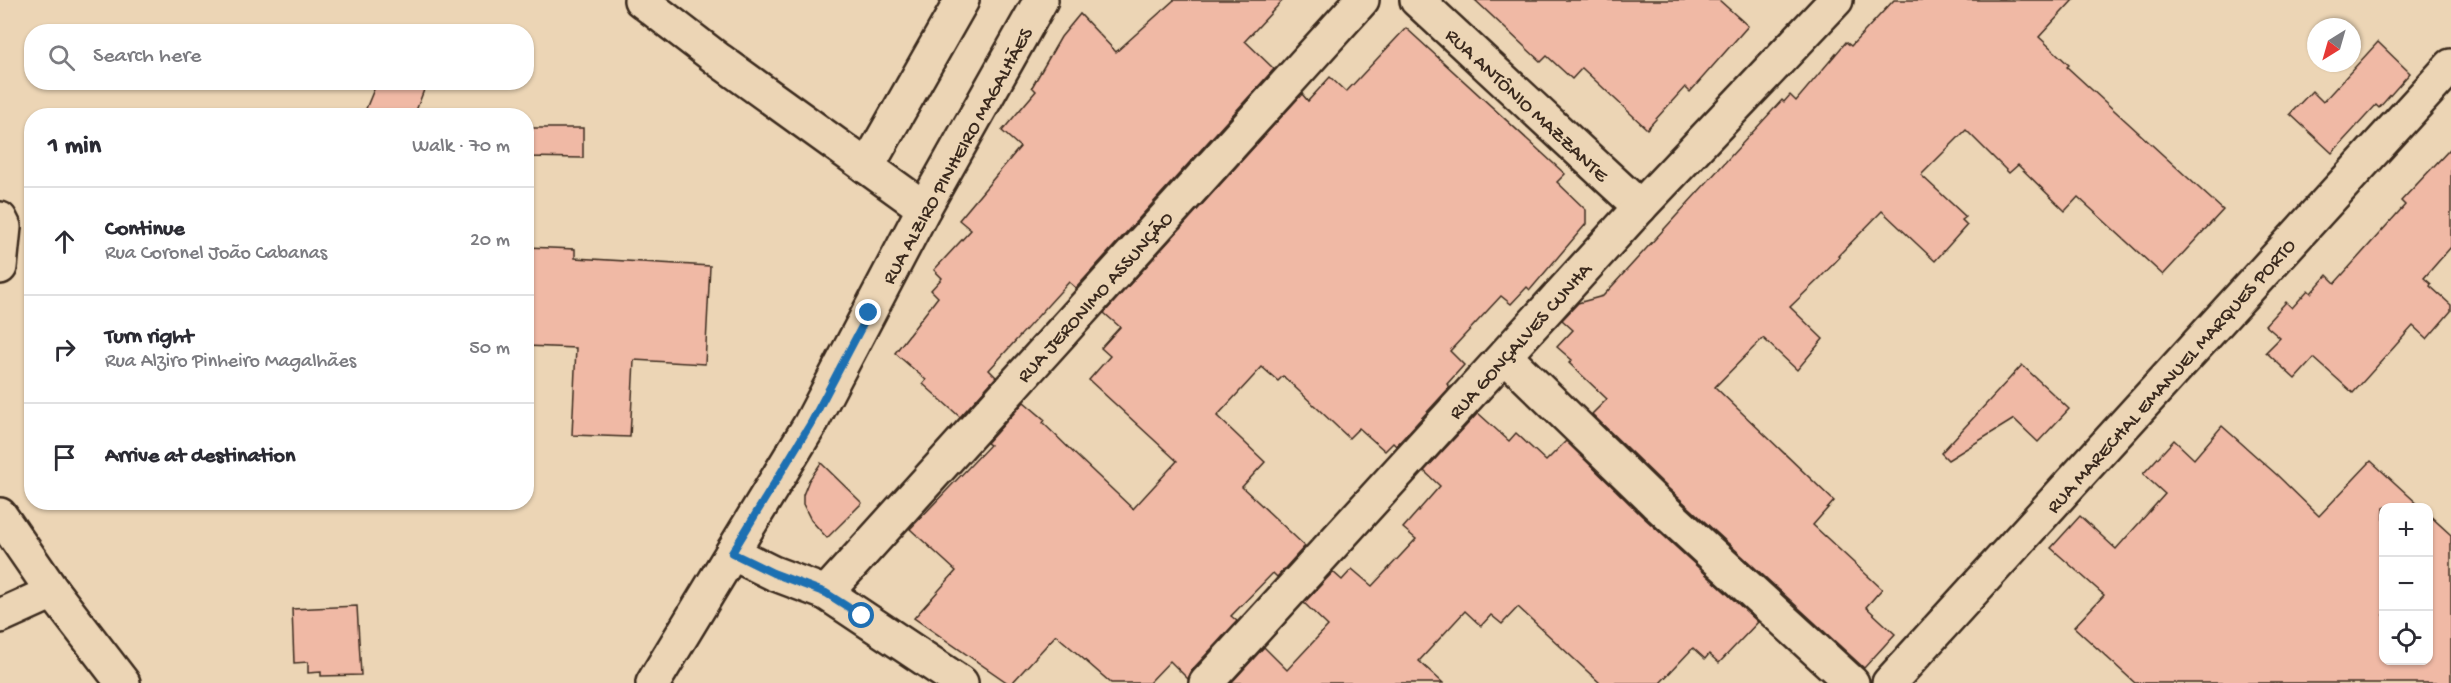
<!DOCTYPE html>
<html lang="en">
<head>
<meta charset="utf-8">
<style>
	:root { --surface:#fff; --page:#f2f2f3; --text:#2b2b33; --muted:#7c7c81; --line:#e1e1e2 }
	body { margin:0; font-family:"Gochi Hand",sans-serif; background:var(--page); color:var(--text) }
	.controls { position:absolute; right:18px; bottom:18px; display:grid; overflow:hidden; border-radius:12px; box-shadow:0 2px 4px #0004 }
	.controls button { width:54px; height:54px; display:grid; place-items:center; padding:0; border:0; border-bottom:2px solid var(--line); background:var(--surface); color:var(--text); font:30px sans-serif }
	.compass { position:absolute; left:2307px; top:18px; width:54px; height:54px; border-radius:50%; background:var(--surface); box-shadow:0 2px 4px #0004; rotate:217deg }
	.stop { position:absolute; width:18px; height:18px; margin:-14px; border:4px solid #1f6fb2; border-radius:50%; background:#fff }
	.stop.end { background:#1f6fb2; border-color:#fff; box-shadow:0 2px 6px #0008 }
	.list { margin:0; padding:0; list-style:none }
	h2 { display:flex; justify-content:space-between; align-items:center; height:78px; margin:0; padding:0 24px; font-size:26px }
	h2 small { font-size:20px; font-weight:400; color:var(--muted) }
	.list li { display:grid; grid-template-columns:39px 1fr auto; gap:18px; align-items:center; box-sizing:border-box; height:108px; padding:0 24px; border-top:2px solid var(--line) }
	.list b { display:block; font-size:22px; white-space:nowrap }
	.list p { margin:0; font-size:20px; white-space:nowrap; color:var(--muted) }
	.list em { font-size:20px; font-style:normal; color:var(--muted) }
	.icon { flex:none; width:33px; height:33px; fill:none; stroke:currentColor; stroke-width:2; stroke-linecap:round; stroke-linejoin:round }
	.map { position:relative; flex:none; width:2451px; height:683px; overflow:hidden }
	.search { position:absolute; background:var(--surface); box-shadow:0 2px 4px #0004; left:24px; top:24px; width:510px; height:66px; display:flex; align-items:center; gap:15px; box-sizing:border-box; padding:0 21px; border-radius:24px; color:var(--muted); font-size:22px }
	.panel { position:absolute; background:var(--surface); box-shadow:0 2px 4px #0004; left:24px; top:108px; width:510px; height:402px; border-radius:24px }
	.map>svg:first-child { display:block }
</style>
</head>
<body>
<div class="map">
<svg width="2451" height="683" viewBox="0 0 2451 683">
	<rect width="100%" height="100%" fill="#ecd5b5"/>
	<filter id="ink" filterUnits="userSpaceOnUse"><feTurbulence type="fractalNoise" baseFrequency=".0167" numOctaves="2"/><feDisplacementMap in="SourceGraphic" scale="12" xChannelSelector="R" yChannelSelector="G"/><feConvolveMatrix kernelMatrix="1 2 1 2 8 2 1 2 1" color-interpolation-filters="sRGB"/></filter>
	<g filter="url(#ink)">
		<g fill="#f0b9a5" stroke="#3b2a1e" stroke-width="1.5">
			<path d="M1174,0H1283L1245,41L1274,69L1076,288L1069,282L989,370L996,377L960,417L923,384L926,380L895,353L938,297L931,290L942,278L934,270L971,230L959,220L1020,147L1002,131L1036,91L1032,87L1061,37L1080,14L1116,52Z"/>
			<path d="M1475,0H1719L1748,26L1690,92L1685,87L1647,129L1582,68L1572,79L1547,56L1541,62Z"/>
			<path d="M1894,0H2073L2039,37L2069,65L2067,67L2223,210L2163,275L2078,197L2065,211L2018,165L2009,173L1966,130L1921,175L1966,217L1962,220L1967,225L1935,261L1882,211L1838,256L1840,257L1820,278L1790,307L1823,339L1797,370L1763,338L1715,387L1834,501L1813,525L1882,589L1866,607L1895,634L1864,668L1668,488L1592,414L1607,399L1569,363L1572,360L1557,347L1573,330L1562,320L1578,303L1603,296L1782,100L1784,102L1790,95L1796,101L1846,42L1851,46Z"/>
			<path d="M1406,28L1565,174L1557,182L1586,210V224L1530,290L1527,287L1511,304L1501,296L1450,351L1464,365L1447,384L1450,387L1396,446L1393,443L1385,451L1359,428L1349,438L1283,376L1278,381L1262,367L1217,416L1265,462L1242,487L1305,546L1277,577L1273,573L1231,616L1237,621L1192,670L1188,679L1170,661L1149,683H1111L1056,635L1012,683H1008L914,618L956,571L910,529L990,445L987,443L1024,402L1045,420L1043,423L1078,457L1133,509L1177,461L1089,380L1110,356L1101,348L1120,327L1104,313L1302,94L1308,101L1330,77L1346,92Z"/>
			<path d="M2378,42L2410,73L2379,108L2376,105L2332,153L2290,114L2312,91L2323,102Z"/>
			<path d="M377,82H427L414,116H363Z"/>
			<path d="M526,128H583V158L526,157Z"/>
			<path d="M2451,148V247L2424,278L2431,284L2430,286L2451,305V311L2427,339L2413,326L2353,393L2314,358L2295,379L2266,352L2280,338L2265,325L2286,302L2292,308L2308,290L2311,293L2327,275L2335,283L2405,205L2401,201Z"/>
			<path d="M526,247L575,249V258L710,266L705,364L634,360L630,437L572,435L576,348L526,346Z"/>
			<path d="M2022,365L2069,409L2038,442L2014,419L1948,460L1941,453Z"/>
			<path d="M1478,413L1509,441L1516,433L1546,461L1566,441L1642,516L1758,622L1719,663L1709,654L1705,659L1693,648L1660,683H1600L1518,607L1502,624L1491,615L1481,626L1465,611L1419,661L1443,683H1231L1264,647L1287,670L1328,626L1304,603L1333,572L1342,580L1352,569L1372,586L1416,539L1403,528L1440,486L1424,471Z"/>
			<path d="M2222,426L2277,475L2319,516L2371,461L2421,507H2384V660H2428V514L2451,535V683H2135L2074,627L2104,595L2051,548L2080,516L2116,549L2165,494L2143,474L2174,440L2194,459Z"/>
			<path d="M821,463L862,503L827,538L811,520L803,504V495L809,480Z"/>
			<path d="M357,606L361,675L321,676V672L308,673V662L294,663L292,609Z"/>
		</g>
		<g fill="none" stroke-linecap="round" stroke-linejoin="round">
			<defs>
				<g id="minor">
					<path d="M641,0L719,60L924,208"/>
					<path d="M1417,0L1640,207"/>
					<path d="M867,167L962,0"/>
					<path d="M0,219L4,227L0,267"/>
					<path d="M1505,356L1655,502L1852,683"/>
					<path d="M0,515L53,592L123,683"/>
					<path d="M732,553L773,573L826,593L961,683"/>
					<path d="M826,593L1362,0"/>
					<path d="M0,616L53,592"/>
					<path d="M653,683L811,423L924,208L1041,0"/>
					<path d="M1206,683L1640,207L1836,0"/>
					<path d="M1889,683L2451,66"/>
				</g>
			</defs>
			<use href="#minor" stroke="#3b2a1e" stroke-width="38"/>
			<use href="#minor" stroke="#ecd5b5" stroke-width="33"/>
		</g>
	</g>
	<g fill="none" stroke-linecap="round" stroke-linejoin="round" filter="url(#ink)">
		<path stroke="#1f6fb2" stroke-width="8" d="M862,616L826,593L773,573L732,553L811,423L869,313"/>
	</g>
	<g text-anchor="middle" stroke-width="4.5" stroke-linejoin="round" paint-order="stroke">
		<g font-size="20" fill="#3b2a1e" stroke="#ecd5b5">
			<text transform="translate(1528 104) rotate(43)" y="7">RUA ANTÔNIO MAZZANTE</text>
			<text transform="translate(956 155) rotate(-61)" y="7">RUA ALZIRO PINHEIRO MAGALHÃES</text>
			<text transform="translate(1094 296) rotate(-48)" y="7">RUA JERONIMO ASSUNÇÃO</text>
			<text transform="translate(1519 340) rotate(-48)" y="7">RUA GONÇALVES CUNHA</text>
			<text transform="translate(2170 375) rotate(-48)" y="7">RUA MARECHAL EMANUEL MARQUES PORTO</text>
		</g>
	</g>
</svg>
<div class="controls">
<button>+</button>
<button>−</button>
<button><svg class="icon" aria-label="locate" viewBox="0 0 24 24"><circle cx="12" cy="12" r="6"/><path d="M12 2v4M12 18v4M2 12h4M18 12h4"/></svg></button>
</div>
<svg class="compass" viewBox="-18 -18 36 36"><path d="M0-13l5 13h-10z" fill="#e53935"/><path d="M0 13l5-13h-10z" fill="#7c7c81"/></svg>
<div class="stop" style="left:862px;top:616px"></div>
<div class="stop end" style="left:869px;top:313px"></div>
<div class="search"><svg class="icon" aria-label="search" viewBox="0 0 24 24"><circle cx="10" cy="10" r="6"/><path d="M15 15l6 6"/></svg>Search here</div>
<section class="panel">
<h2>1 min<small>Walk · 70 m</small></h2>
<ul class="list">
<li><svg class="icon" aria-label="ahead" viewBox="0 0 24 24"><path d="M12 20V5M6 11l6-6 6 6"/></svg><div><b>Continue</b><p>Rua Coronel João Cabanas</p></div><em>20 m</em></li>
<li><svg class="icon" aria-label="right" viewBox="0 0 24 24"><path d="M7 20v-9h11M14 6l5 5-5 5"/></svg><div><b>Turn right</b><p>Rua Alziro Pinheiro Magalhães</p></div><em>50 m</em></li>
<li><svg class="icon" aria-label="arrive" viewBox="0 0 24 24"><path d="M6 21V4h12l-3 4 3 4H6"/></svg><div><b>Arrive at destination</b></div></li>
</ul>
</section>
</div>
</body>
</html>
